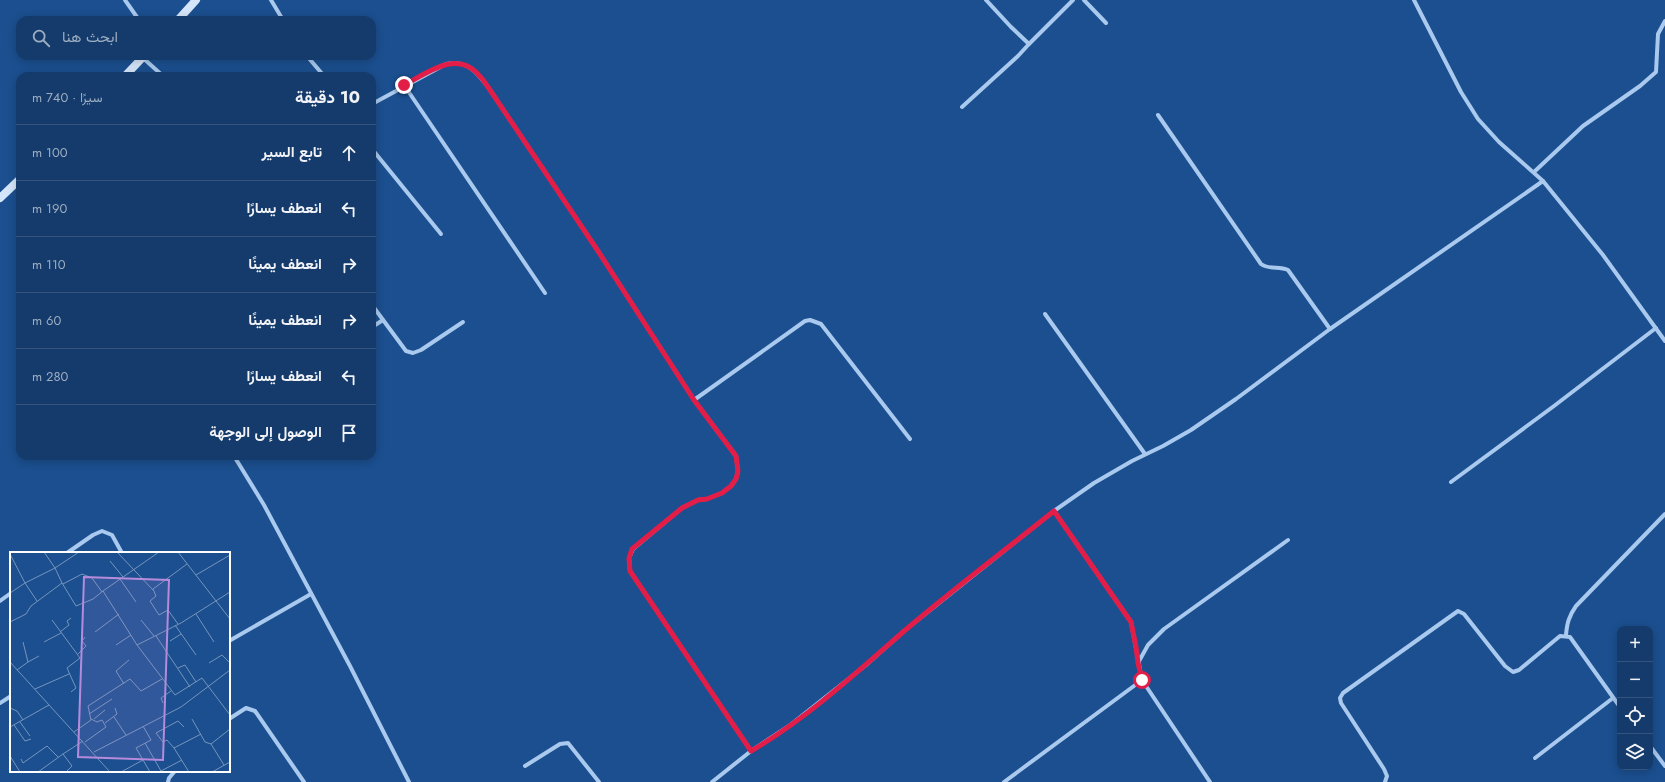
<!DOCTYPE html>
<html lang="ar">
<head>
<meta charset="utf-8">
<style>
	:root { --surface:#143b6b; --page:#1d4271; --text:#f1f3f6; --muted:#9dadc1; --line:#33557e }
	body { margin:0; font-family:Jost,Vazirmatn,sans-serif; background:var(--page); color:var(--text); direction:rtl }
	.controls { position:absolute; right:12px; bottom:12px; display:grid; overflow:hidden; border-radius:8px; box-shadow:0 2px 10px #0003 }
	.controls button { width:36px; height:36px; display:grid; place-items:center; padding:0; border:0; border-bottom:1px solid var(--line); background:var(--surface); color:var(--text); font:20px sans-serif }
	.stop { position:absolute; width:12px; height:12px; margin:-9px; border:3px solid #e11d48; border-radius:50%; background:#fff }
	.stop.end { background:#e11d48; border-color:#fff; box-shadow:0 1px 4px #0008 }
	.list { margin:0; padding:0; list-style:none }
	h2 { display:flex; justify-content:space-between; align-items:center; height:52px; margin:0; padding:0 16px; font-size:17px }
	h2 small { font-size:13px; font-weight:400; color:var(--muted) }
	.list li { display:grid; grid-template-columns:26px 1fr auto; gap:12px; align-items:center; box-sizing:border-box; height:56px; padding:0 16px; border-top:1px solid var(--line) }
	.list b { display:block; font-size:15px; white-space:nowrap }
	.list em { font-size:13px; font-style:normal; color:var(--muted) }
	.icon { flex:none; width:22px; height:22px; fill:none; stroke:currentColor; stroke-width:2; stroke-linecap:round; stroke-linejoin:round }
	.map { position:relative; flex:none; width:1665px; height:782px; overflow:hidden; direction:ltr }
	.search { position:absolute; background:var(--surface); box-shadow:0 2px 10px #0003; left:16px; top:16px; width:360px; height:44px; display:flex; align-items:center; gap:10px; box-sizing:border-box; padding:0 14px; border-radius:12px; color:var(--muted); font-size:15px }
	.panel { position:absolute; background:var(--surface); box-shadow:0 2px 10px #0003; left:16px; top:72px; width:360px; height:388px; border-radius:12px; direction:rtl }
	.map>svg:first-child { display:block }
</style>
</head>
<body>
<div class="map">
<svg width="1665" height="782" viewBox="0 0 1665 782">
	<rect width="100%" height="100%" fill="#1b4f8f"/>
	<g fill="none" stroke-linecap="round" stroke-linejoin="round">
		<g stroke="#a9c9ee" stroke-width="4">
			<path d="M125,0L139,20"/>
			<path d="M271,0L283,20"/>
			<path d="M986,0L1011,27L1029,44L1073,0"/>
			<path d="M1084,0L1106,23"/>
			<path d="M1414,0L1461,92L1478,119L1499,142L1543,181"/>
			<path d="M307,56L324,76"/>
			<path d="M143,58L163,76"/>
			<path d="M404,85L545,293"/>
			<path d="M372,104L446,64C467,60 476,71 488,87L598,251L694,400L736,456L738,471L736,479L731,486L722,493L707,499L698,500L682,508L633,549L629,558L630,571L751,751"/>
			<path d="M962,107L1018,56L1029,44"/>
			<path d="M1158,115L1261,264C1269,270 1279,266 1288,270L1330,329"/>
			<path d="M372,149L441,234"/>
			<path d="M1534,172L1583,126L1640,86L1656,72L1658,34L1665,21"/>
			<path d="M372,305L406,351L413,353L421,350L463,322"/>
			<path d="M1045,314L1145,454"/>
			<path d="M372,327L383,320"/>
			<path d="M694,400L805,321L810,320L821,324L910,439"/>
			<path d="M234,456L264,505L350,666L409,782"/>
			<path d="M1451,482L1554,406L1656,328"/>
			<path d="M1054,511L1131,622L1142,680L1210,782"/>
			<path d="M67,553L93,535L102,531L112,535L122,553"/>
			<path d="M0,601L11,593"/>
			<path d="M1566,635C1567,623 1569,616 1576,606L1665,514"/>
			<path d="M229,641L311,594"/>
			<path d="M1138,663L1148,645L1164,629L1288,540"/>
			<path d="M0,703L11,696"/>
			<path d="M229,719L246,708L255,711L304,782"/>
			<path d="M1650,746L1665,766"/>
			<path d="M1535,758L1613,698"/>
			<path d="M525,766L560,744L568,743L599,782"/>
			<path d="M168,782L169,778L175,771"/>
			<path d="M712,782L751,751L789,726L866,665L904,631L1054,511L1094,483L1132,461L1163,446L1191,430L1236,399L1330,329L1543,181L1603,255L1665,341"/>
			<path d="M1004,782L1142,680"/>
			<path d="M1385,782L1387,776L1384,769L1341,703L1340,698L1343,693L1458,611L1464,614L1505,666L1513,672L1519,670L1560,636L1570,637L1620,707"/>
		</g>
		<g stroke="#d6e6fa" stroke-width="8">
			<path d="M178,20L196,0"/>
			<path d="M125,76L144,56"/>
			<path d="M0,198L20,179"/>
		</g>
	</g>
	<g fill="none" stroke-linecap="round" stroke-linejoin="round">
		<path stroke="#e11d48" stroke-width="5" d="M404,85C426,74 454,51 476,72C481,77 485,82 488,87L598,251L694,400L736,456L738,471L736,479L731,486L722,493L707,499L698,500L682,508L632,549L629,558L630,571L751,751C806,719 855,674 903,632C952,590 1004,551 1054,511L1131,622L1136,647L1138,663L1142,680"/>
	</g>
	<g transform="translate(10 552)">
		<rect width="220" height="220" fill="#1b4f8f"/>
		<path fill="none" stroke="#7695bc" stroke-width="1" d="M34,0L45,16M107,0L143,38M149,0L93,39L127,93L165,143L192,126L220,163M168,0L220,67M0,2L15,31L45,16M100,9L113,25M186,23L220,3M110,27L126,50M52,31L45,16L69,0M53,32L72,22L82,26L92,40M0,41L15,31L27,49M186,62L204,90M42,68L70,106L57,116L66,136L61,140M131,68L144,84M0,70L16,62L21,54L52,31L66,54L83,47L93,39M168,72L158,58L149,63L140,49L146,44L143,37L177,12M165,73L186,103M50,80L59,73L57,69L61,66M85,80L109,62M146,84L180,135M160,89L171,82M34,90L51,81M106,93L121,83M127,93L171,71L220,40M68,102L76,94L72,89L75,85M0,110L100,220M18,110L29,104M199,111L212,103L220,111M168,116L175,113L186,130M7,118L18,110L13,90M114,132L106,119L119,108M25,137L59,122M153,151L151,146L161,139M0,156L7,159L13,168M79,162L102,147M104,165L116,183M84,167L95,158M182,167L195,190L201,192L214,213M10,170L20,184M95,171L107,162L105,156M4,173L15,189L21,187M0,175L39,153M174,175L168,169L146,181L153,190L157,188L164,196L179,220M64,180L81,168L78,154L120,127L131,139L152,127M75,190L96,175L92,168L87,170L81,167M135,191L151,219L172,208M201,192L220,177M164,196L191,182M84,200L171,155L220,118M0,204L10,220M11,207L13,211L37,194L48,205M133,208L140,220M28,220L53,202M56,220L62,214L53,202L73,189M111,220L133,208L126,196L141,188L133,174M202,220L220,210"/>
		<path fill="#b68bdc" fill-opacity="0.15" stroke="#b68bdc" stroke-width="2" d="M74,25L159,28L153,208L68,205Z"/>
		<rect width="220" height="220" fill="none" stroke="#fff" stroke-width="2"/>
	</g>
</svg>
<div class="controls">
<button>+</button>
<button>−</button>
<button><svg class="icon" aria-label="locate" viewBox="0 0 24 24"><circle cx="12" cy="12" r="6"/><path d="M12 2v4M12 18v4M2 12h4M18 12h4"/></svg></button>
<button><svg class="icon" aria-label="layers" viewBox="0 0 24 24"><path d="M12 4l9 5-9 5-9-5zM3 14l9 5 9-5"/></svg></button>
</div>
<div class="stop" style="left:1142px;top:680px"></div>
<div class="stop end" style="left:404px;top:85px"></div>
<div class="search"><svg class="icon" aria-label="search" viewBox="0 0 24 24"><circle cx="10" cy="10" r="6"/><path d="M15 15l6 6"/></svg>ابحث هنا</div>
<section class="panel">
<h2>10 دقيقة<small>سيرًا · 740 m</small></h2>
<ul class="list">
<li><svg class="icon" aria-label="ahead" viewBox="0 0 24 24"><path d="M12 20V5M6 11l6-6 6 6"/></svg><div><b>تابع السير</b></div><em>100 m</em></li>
<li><svg class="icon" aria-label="left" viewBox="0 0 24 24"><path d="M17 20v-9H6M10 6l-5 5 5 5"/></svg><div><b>انعطف يسارًا</b></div><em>190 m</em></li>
<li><svg class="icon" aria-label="right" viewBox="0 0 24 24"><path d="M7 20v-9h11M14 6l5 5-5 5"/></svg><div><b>انعطف يمينًا</b></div><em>110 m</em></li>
<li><svg class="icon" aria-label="right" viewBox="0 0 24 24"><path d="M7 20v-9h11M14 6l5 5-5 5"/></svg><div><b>انعطف يمينًا</b></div><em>60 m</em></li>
<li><svg class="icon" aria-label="left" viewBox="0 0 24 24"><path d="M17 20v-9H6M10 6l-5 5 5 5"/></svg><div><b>انعطف يسارًا</b></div><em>280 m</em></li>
<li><svg class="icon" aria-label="arrive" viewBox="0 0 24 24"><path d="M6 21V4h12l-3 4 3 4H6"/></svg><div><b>الوصول إلى الوجهة</b></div></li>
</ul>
</section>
</div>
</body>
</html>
